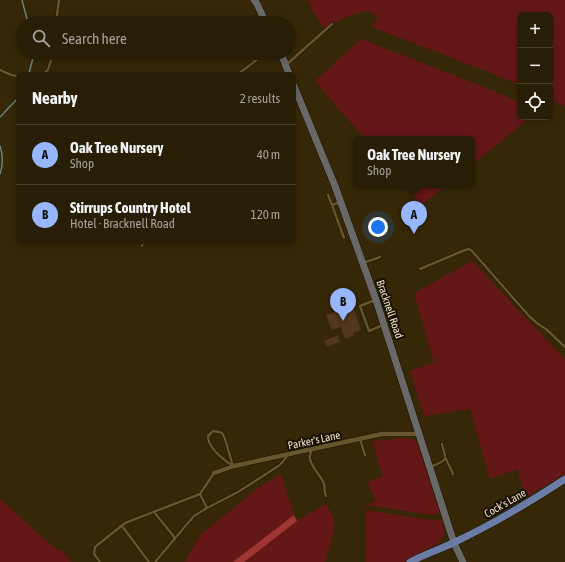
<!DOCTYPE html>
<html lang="en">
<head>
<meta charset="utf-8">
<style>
	:root { --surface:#281e05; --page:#342b13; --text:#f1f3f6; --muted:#a5a29a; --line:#443c27; --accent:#97b6fd }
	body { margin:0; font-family:"Asap Condensed",sans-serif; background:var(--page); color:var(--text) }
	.controls { position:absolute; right:12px; top:12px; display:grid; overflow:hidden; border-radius:6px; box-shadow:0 2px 6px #0003 }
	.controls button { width:36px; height:36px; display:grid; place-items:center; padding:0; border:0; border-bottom:1px solid var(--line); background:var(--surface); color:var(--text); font:20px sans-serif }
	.you { position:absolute; left:378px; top:227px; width:14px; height:14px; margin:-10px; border:3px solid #fff; border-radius:50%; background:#1a73e8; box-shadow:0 0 0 6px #1a73e833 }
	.badge { display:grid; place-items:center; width:26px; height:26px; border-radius:50%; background:var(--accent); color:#111; font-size:13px; font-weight:700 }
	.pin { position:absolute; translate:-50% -33px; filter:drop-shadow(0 1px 2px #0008) }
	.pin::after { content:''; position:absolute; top:21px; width:14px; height:12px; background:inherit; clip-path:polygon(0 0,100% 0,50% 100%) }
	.popup { position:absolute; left:353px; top:136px; width:122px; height:52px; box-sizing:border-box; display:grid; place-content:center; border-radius:6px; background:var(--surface); filter:drop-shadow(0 1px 3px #0005); font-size:13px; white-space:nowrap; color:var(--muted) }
	.popup b { font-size:15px; color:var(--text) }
	.popup::after { content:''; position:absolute; left:50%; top:100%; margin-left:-8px; border:8px solid transparent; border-top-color:var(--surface) }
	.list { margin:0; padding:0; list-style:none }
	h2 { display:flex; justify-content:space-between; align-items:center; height:52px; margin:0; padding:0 16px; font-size:17px }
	h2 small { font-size:13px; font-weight:400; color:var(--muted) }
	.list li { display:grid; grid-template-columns:26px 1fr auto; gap:12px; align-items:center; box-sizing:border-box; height:60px; padding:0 16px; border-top:1px solid var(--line) }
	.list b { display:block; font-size:15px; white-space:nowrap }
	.list p { margin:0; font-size:13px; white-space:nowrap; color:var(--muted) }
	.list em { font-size:13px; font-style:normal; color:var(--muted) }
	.icon { flex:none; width:22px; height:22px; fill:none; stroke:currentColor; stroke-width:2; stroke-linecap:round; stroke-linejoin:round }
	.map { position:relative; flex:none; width:565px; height:562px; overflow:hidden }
	.search { position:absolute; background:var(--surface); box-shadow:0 2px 6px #0003; left:16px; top:16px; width:280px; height:44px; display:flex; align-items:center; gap:10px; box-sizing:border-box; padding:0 14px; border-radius:22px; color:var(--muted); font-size:15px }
	.panel { position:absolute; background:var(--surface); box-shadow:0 2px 6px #0003; left:16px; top:72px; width:280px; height:172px; border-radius:6px }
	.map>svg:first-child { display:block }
</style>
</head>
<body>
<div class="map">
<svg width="565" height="562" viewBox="0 0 565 562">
	<rect width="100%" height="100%" fill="#362807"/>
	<g fill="#631716">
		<path d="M307,0H565V107L550,98V15H520V85L491,73L372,27L378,17C375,14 371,12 367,11C361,10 330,24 323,28Z"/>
		<path d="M361,39L479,85L520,102V117H531L472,165V139H365L315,81Z"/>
		<path d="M404,185H447L421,205Z"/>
		<path d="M472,261L565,359V474L526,497L517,469L490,479L470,409L424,416L410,371L434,362L414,293Z"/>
		<path d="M407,438L416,440L440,513L432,515L366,505L375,501L368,482L383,476L372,441Z"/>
		<path d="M281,474L296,521L326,504L333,516L334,530L325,562H185L200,535L258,488Z"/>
		<path d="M0,499L54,548L63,551L71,562H0Z"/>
		<path d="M365,510L431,520L441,519L445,530L439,543L404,562H366Z"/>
	</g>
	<path fill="#9e3733" d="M294,515L297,521L244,562H233Z"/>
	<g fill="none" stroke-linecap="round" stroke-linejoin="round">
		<g stroke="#638381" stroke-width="1.5">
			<path d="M22,0L28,23"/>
			<path d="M29,73L33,58V53"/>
			<path d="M0,117L18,98"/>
			<path d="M0,146C3,155 3,165 0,174"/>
		</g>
	</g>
	<g fill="#51371b">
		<path d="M341,301L344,310L353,306L361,330L353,333L354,335L345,339L341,327L332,330L326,315L338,311L336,303Z"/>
		<path d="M338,335L340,342L327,347L324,341Z"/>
	</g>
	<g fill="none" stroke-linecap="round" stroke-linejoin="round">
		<defs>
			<g id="lane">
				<path d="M56,23L59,0"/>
				<path d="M250,53L254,61"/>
				<path d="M286,65L332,24"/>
				<path d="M0,70L11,75L18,76"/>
				<path d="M43,74L48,70L53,53"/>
				<path d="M238,74L266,53"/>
				<path d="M328,195L332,205"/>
				<path d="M340,202L332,205L344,238"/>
				<path d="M142,246L143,242"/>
				<path d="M363,263L380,257"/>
				<path d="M420,269L465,250L469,249L472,251L529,316L538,324L546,329L565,347"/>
				<path d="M375,300L360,306L369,331L383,325"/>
				<path d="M213,431L219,432L222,433L225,439L233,466C224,460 208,448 208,436Z"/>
				<path d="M360,439L365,455"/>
				<path d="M311,450C311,453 309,456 310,459C312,469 321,475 324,484C325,489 324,492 326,496"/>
				<path d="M446,459L453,474"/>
				<path d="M431,467C448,459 447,462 442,444"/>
				<path d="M207,508L238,492L280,465L288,455"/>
				<path d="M154,512L175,538"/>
				<path d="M122,526L149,562"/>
				<path d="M100,562L94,554L95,547L125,523L200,494L214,473"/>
				<path d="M155,562L194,516L207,508L200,494"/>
			</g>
			<path id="street" d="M214,473L234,466L382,434H418"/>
			<g id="secondary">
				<path d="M254,0L257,4L266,23"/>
				<path d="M281,53L289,74"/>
				<path d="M294,86L335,186L376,300L454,543L463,562"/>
			</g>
			<path id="primary" d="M410,562C425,554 441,549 455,542C493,524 530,502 565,479"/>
		</defs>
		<use href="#lane" stroke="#1a1100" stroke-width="3.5"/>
		<use href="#street" stroke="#1a1100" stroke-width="5.5"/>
		<use href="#secondary" stroke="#1a1100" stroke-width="8"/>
		<use href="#primary" stroke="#1a1100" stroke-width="8"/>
		<use href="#lane" stroke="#67552b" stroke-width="2.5"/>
		<use href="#street" stroke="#67552b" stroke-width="4.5"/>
		<use href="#secondary" stroke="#696869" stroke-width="7"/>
		<use href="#primary" stroke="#6b7ca7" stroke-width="7"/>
	</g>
	<g text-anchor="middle" stroke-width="4" stroke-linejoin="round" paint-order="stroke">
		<g font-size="11" fill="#f0e6cf" stroke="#191202">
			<text transform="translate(390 309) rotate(71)" y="4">Bracknell Road</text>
			<text transform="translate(314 440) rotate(-12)" y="4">Parker's Lane</text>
			<text transform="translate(505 503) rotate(-30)" y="4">Cock's Lane</text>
		</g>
	</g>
</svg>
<div class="controls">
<button>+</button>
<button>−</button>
<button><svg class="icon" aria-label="locate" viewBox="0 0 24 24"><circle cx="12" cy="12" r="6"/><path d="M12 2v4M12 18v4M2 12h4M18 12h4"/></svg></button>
</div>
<div class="you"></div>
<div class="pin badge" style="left:414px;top:234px">A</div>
<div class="popup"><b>Oak Tree Nursery</b>Shop</div>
<div class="pin badge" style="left:343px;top:321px">B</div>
<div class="search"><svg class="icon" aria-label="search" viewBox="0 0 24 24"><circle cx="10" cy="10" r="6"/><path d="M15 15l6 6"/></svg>Search here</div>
<section class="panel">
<h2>Nearby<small>2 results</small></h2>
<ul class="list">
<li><span class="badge">A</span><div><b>Oak Tree Nursery</b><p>Shop</p></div><em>40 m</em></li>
<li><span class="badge">B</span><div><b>Stirrups Country Hotel</b><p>Hotel · Bracknell Road</p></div><em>120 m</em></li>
</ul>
</section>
</div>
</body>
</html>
